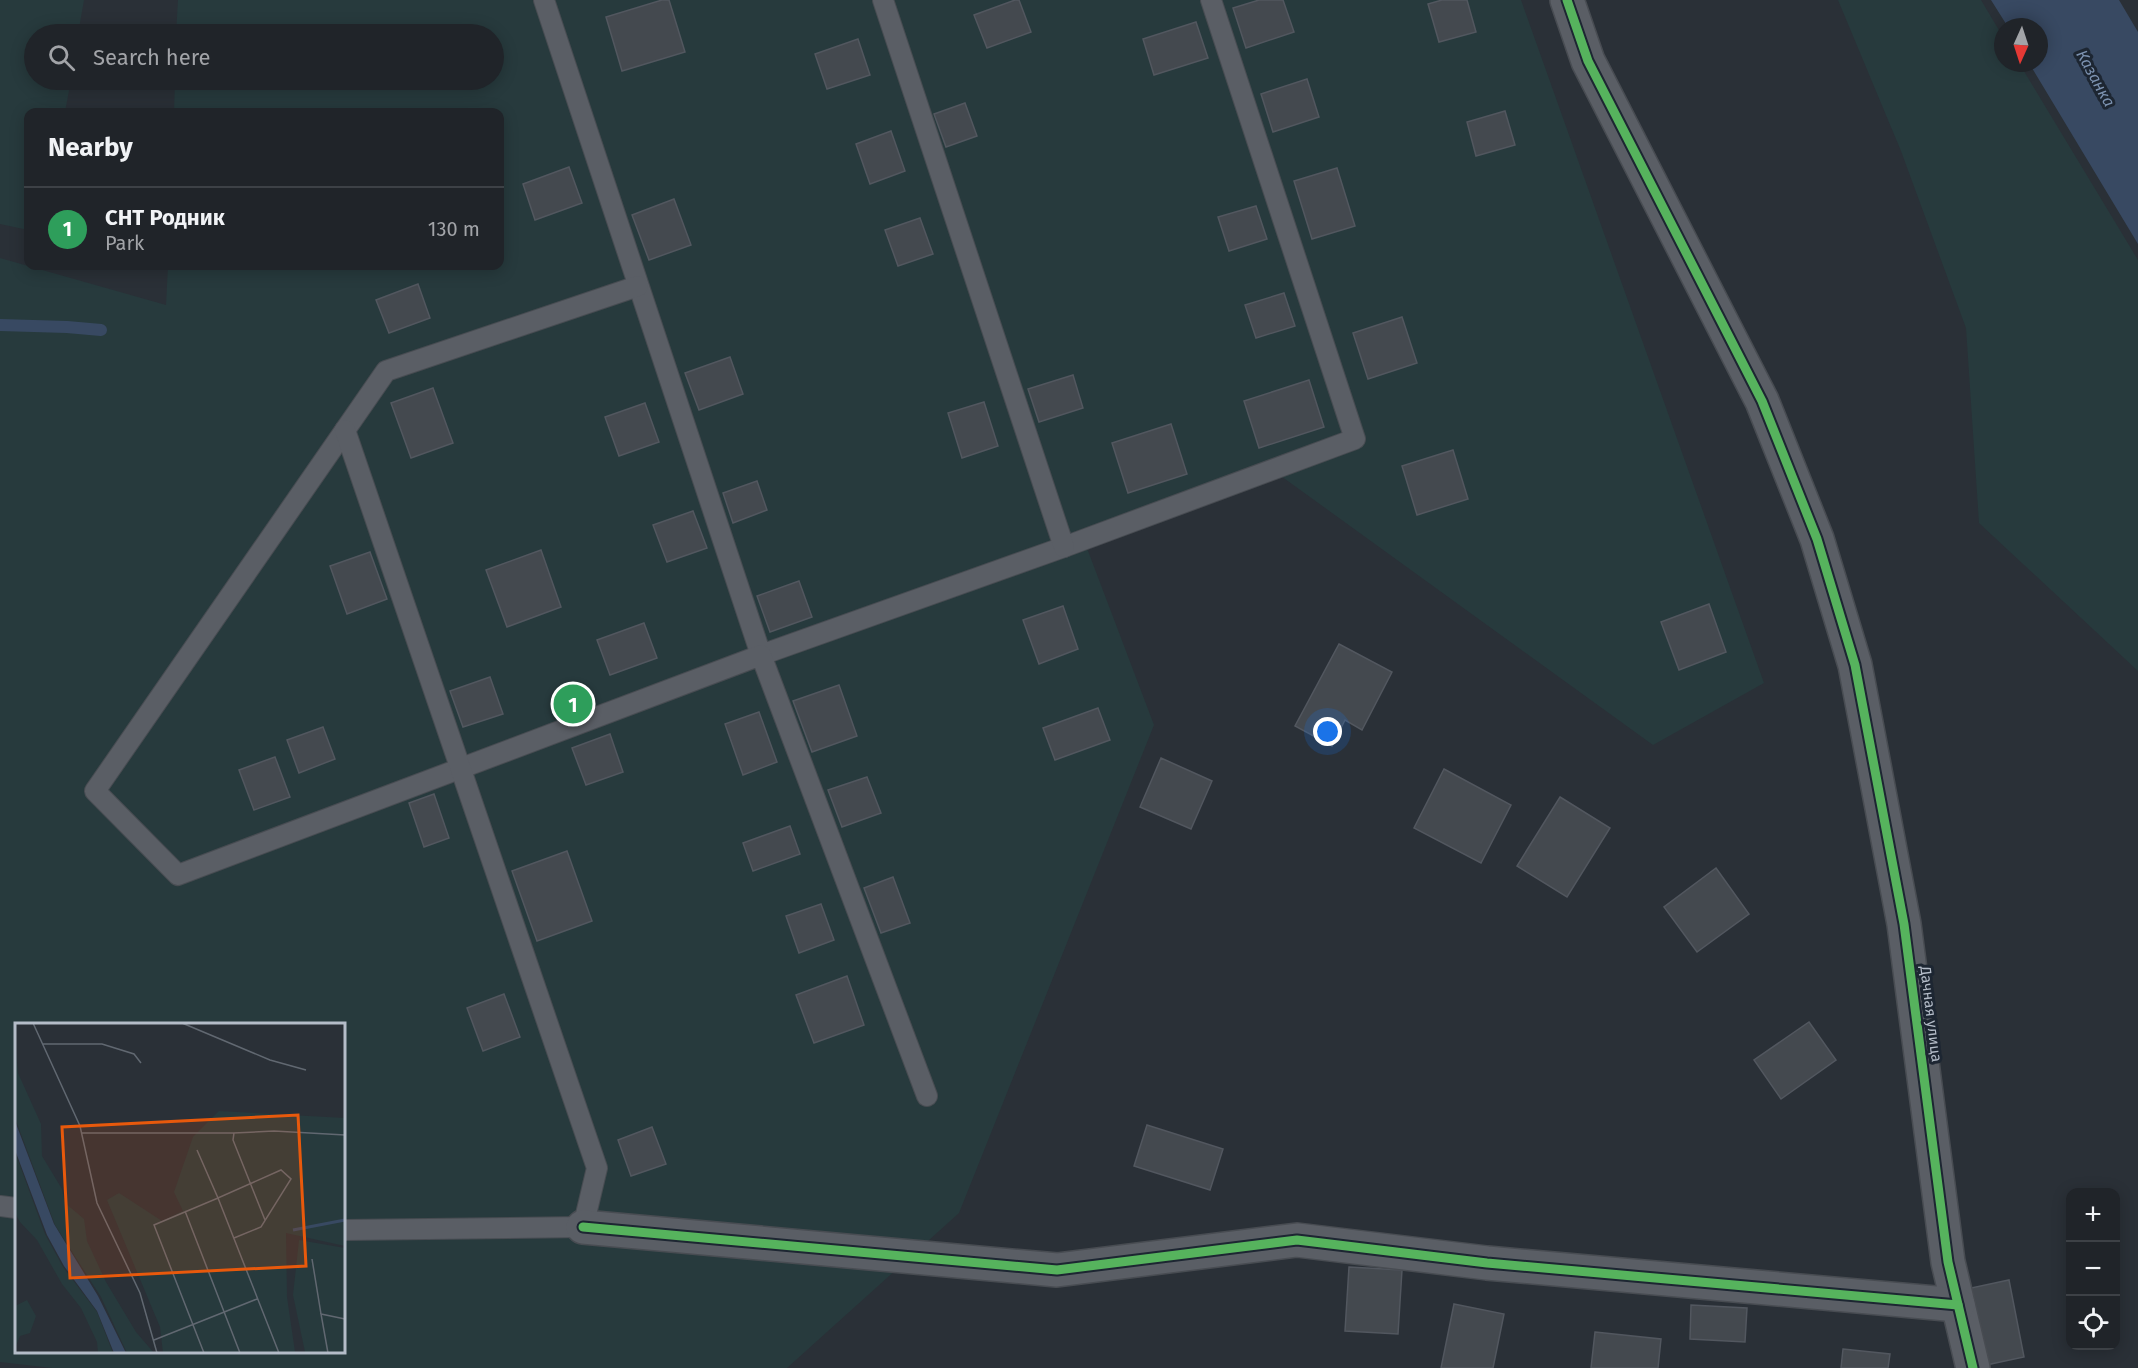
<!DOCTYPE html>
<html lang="en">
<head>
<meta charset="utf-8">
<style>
	:root { --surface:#202429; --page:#2d3035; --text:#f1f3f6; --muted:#a2a4a8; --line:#3d4146; --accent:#848b95 }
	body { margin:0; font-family:"Fira Sans",sans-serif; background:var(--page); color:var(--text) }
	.controls { position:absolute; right:18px; bottom:18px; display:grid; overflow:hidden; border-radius:12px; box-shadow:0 3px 15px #0003 }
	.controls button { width:54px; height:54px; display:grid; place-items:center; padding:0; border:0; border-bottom:2px solid var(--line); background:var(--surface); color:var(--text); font:30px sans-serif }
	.compass { position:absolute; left:1994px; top:18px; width:54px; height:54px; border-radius:50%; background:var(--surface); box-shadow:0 3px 15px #0003; rotate:183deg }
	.you { position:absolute; left:1328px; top:732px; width:21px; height:21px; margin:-15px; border:4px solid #fff; border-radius:50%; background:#1a73e8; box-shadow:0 0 0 9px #1a73e833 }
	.badge { display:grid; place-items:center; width:39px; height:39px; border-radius:50%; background:var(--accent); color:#fff; font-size:20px; font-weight:700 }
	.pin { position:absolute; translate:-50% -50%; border:3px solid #fff; box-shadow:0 2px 6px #0006 }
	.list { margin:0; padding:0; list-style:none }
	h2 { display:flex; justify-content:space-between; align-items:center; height:78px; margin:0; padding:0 24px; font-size:26px }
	h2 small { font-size:20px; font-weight:400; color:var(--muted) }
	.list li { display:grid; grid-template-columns:39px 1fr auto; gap:18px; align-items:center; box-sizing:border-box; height:84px; padding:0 24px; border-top:2px solid var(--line) }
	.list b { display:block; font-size:22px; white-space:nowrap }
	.list p { margin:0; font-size:20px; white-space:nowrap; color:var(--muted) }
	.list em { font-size:20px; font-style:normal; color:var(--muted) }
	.icon { flex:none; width:33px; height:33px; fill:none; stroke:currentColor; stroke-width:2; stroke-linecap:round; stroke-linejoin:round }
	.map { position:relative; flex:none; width:2138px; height:1368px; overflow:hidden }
	.search { position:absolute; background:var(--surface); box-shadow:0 3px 15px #0003; left:24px; top:24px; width:480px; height:66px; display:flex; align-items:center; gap:15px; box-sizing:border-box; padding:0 21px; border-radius:33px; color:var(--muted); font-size:22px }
	.panel { position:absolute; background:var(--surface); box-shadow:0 3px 15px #0003; left:24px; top:108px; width:480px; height:162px; border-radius:12px }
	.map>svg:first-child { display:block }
</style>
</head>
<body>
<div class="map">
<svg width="2138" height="1368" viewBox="0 0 2138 1368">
	<rect width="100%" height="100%" fill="#2a3037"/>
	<g fill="#273a3d" fill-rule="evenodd">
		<path d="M0,0H84L78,34H34V80H71L65,112H28V230L0,224Z"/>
		<path d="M178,0H1521L1764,683L1653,745L1274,471L1085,543L1154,725L959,1213L787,1368H52L0,1362V258L166,305L168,266H500V112H174L175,80H494V34H176ZM16,1024H344V1352H16Z"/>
		<path d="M1838,0H1981L2003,37V63H2019L2138,260V671L1979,523L1966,328L1901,151Z"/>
	</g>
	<path fill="#384962" d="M1991,0H2119L2138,32V244L2029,63H2039V27H2008Z"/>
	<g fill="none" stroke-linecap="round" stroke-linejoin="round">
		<path stroke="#384962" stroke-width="12" d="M0,325L67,327L101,330"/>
	</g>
	<g fill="#44494f" stroke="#52575f" stroke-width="1.5">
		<path d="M662,0H669L685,52L622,71L606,17Z"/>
		<path d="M1015,0H1019L1031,32L987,48L974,15Z"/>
		<path d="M1259,0H1283L1294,32L1246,48L1233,8Z"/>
		<path d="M1442,0H1467L1476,32L1439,42L1428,4Z"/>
		<path d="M1196,22L1208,58L1154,75L1143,39Z"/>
		<path d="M858,39L870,75L827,89L815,54Z"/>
		<path d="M1307,79L1319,117L1273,132L1261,94Z"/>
		<path d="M965,103L977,136L946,147L934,114Z"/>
		<path d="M1505,111L1515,145L1476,156L1467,122Z"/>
		<path d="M891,131L905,171L870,184L856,144Z"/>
		<path d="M569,167L582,203L535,220L523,184Z"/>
		<path d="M1337,168L1355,226L1312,239L1294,181Z"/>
		<path d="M674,199L691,245L649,260L632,215Z"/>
		<path d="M1256,206L1267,239L1229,251L1218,217Z"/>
		<path d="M920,218L933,254L898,266L885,230Z"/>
		<path d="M418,284L430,318L389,333L376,300Z"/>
		<path d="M1284,293L1295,326L1256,338L1245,305Z"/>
		<path d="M1402,317L1417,363L1368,379L1353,333Z"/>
		<path d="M730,357L743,394L699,410L685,373Z"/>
		<path d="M1073,375L1083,408L1039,422L1028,389Z"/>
		<path d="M1309,380L1324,427L1259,448L1244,401Z"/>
		<path d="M433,388L453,443L411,458L391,403Z"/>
		<path d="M984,402L998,446L962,458L948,413Z"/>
		<path d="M645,403L659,442L619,456L605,417Z"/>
		<path d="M1171,424L1187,474L1128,493L1112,443Z"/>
		<path d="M1453,450L1468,499L1417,515L1402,466Z"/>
		<path d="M757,481L767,510L733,523L723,493Z"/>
		<path d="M693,511L707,548L667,562L653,525Z"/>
		<path d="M541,550L561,607L507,627L486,570Z"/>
		<path d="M370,552L387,599L347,614L330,566Z"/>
		<path d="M799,581L812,617L770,632L757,596Z"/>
		<path d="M1709,604L1726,652L1679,670L1661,622Z"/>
		<path d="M1063,606L1078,649L1039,664L1023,620Z"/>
		<path d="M644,623L657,658L610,675L597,640Z"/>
		<path d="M1339,644L1392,672L1362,730L1345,720L1332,746L1295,726Z"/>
		<path d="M490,677L503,714L463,727L450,691Z"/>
		<path d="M839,685L857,736L812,752L793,701Z"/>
		<path d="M1098,708L1110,740L1055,760L1043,728Z"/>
		<path d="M759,712L777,762L743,775L725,724Z"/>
		<path d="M323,727L335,759L299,773L287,740Z"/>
		<path d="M610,734L623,772L586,785L572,748Z"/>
		<path d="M275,757L290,797L254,810L239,770Z"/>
		<path d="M1161,758L1212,781L1191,829L1140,807Z"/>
		<path d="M1444,769L1511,805L1481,863L1414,828Z"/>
		<path d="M867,777L881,813L842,827L828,790Z"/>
		<path d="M434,794L449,838L424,847L409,803Z"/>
		<path d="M1560,797L1610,828L1567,897L1517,866Z"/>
		<path d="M790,826L800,854L753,871L743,843Z"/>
		<path d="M567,851L592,921L537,941L512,871Z"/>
		<path d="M1716,868L1749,914L1697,952L1664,907Z"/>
		<path d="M893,877L910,923L881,933L864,888Z"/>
		<path d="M821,904L834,940L799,953L786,916Z"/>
		<path d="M847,976L864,1025L814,1043L796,995Z"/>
		<path d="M504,994L520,1037L483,1051L467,1008Z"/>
		<path d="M1809,1022L1836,1060L1781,1099L1754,1060Z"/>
		<path d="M1147,1125L1223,1149L1210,1190L1134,1166Z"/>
		<path d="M652,1127L666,1164L631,1176L618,1140Z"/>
		<path d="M1349,1267L1402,1270L1398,1334L1345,1331Z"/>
		<path d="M2009,1280L2024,1357L1986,1365L1971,1288Z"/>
		<path d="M1454,1304L1504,1314L1493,1368H1441Z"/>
		<path d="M1691,1305L1747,1308L1745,1342L1690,1339Z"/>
		<path d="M1595,1332L1661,1339L1658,1368H1591Z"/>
		<path d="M1843,1349L1890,1354L1888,1368H1841Z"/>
	</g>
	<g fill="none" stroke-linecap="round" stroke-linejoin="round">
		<defs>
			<g id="lane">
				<path d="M544,0L761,655L1064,547L1355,439L1211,0"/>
				<path d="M883,0L1064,547"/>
				<path d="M638,286L386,371L95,791L178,875L761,655L927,1096"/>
				<path d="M0,1206L16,1208"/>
				<path d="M344,1230L583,1227L597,1168L345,430"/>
			</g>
			<g id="street">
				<path d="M1567,0L1588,61L1762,401L1817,539L1855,665L1904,924L1948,1262L1973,1368"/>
				<path d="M583,1227L1057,1270L1297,1240L1487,1263L1958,1305"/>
			</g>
		</defs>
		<use href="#lane" stroke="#484c52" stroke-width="22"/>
		<use href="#street" stroke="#484c52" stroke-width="36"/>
		<use href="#lane" stroke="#5a5e65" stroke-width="20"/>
		<use href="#street" stroke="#5a5e65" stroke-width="33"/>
		<defs>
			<g id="cycleway">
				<path d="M1567,0L1588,61L1762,401L1817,539L1855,665L1904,924L1948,1262L1973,1368"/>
				<path d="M583,1227L1057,1270L1297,1240L1487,1263L1958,1305"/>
			</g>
		</defs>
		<use href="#cycleway" stroke="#1d2632" stroke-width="13"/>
		<use href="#cycleway" stroke="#56b35d" stroke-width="9"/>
	</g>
	<g text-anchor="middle" stroke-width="6" stroke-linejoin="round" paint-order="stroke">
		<g font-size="15" fill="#b4bcc8" stroke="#1d2632">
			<text transform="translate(1931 1014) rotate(83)" y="5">Дачная улица</text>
		</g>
		<g font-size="16" font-style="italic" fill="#7c92b0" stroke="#1d2632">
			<text transform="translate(2096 78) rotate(61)" y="6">Казанка</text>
		</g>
	</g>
	<g transform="translate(15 1023)">
		<rect width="330" height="330" fill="#2a3037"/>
		<path d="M0,19L3,50L26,101L27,133L47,166L50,180L69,196L72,218L91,259L121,309L139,330H112L86,274L40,202L0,95ZM204,88L330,95V223L271,210L272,274L280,329H290L278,272L284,217L330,225V330H148L145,304L92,177L104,170L147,198L168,188L159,169L178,114ZM0,129L30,211L48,244L82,289L98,330H83L82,319L66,285L47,261L22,217L5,199L0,190ZM12,277L21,293L15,310L5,313L0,325V283Z" fill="#273a3d"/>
		<path d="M0,98L39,201L83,273L111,330H99L82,288L49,243L32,212L0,127Z" fill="#384962"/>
		<path fill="none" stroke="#384962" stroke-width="3" d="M278,207L330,197"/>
		<path fill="none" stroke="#616871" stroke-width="1.5" d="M18,0L65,103L82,180L125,270L142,330M167,0L255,37L291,47M27,21H87L119,31L126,40M67,110H219M182,127L203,175L266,147L276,156L246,204L219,215M170,188L225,330M250,197L218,117L219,110L259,108L330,112M297,236L306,291M139,317L242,276M189,330L139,202L203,175L264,330M313,330L306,291L330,296"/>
		<path fill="#e8590c" fill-opacity="0.15" stroke="#e8590c" stroke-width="3" d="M283,92L291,243L55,255L47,104Z"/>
		<rect width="330" height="330" fill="none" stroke="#b4bcc8" stroke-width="3"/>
	</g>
</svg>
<div class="controls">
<button>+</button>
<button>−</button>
<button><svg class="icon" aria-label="locate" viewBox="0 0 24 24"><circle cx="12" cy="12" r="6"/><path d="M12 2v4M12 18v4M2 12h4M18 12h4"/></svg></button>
</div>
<svg class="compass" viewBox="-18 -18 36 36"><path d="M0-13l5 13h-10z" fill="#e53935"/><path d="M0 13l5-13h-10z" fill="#a2a4a8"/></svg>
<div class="you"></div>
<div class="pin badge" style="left:573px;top:704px;background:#2e9e5b">1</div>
<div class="search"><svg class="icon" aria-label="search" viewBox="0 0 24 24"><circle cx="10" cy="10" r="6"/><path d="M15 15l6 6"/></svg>Search here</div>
<section class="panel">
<h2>Nearby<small></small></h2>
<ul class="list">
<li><span class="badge" style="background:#2e9e5b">1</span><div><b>СНТ Родник</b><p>Park</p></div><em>130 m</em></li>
</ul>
</section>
</div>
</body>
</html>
